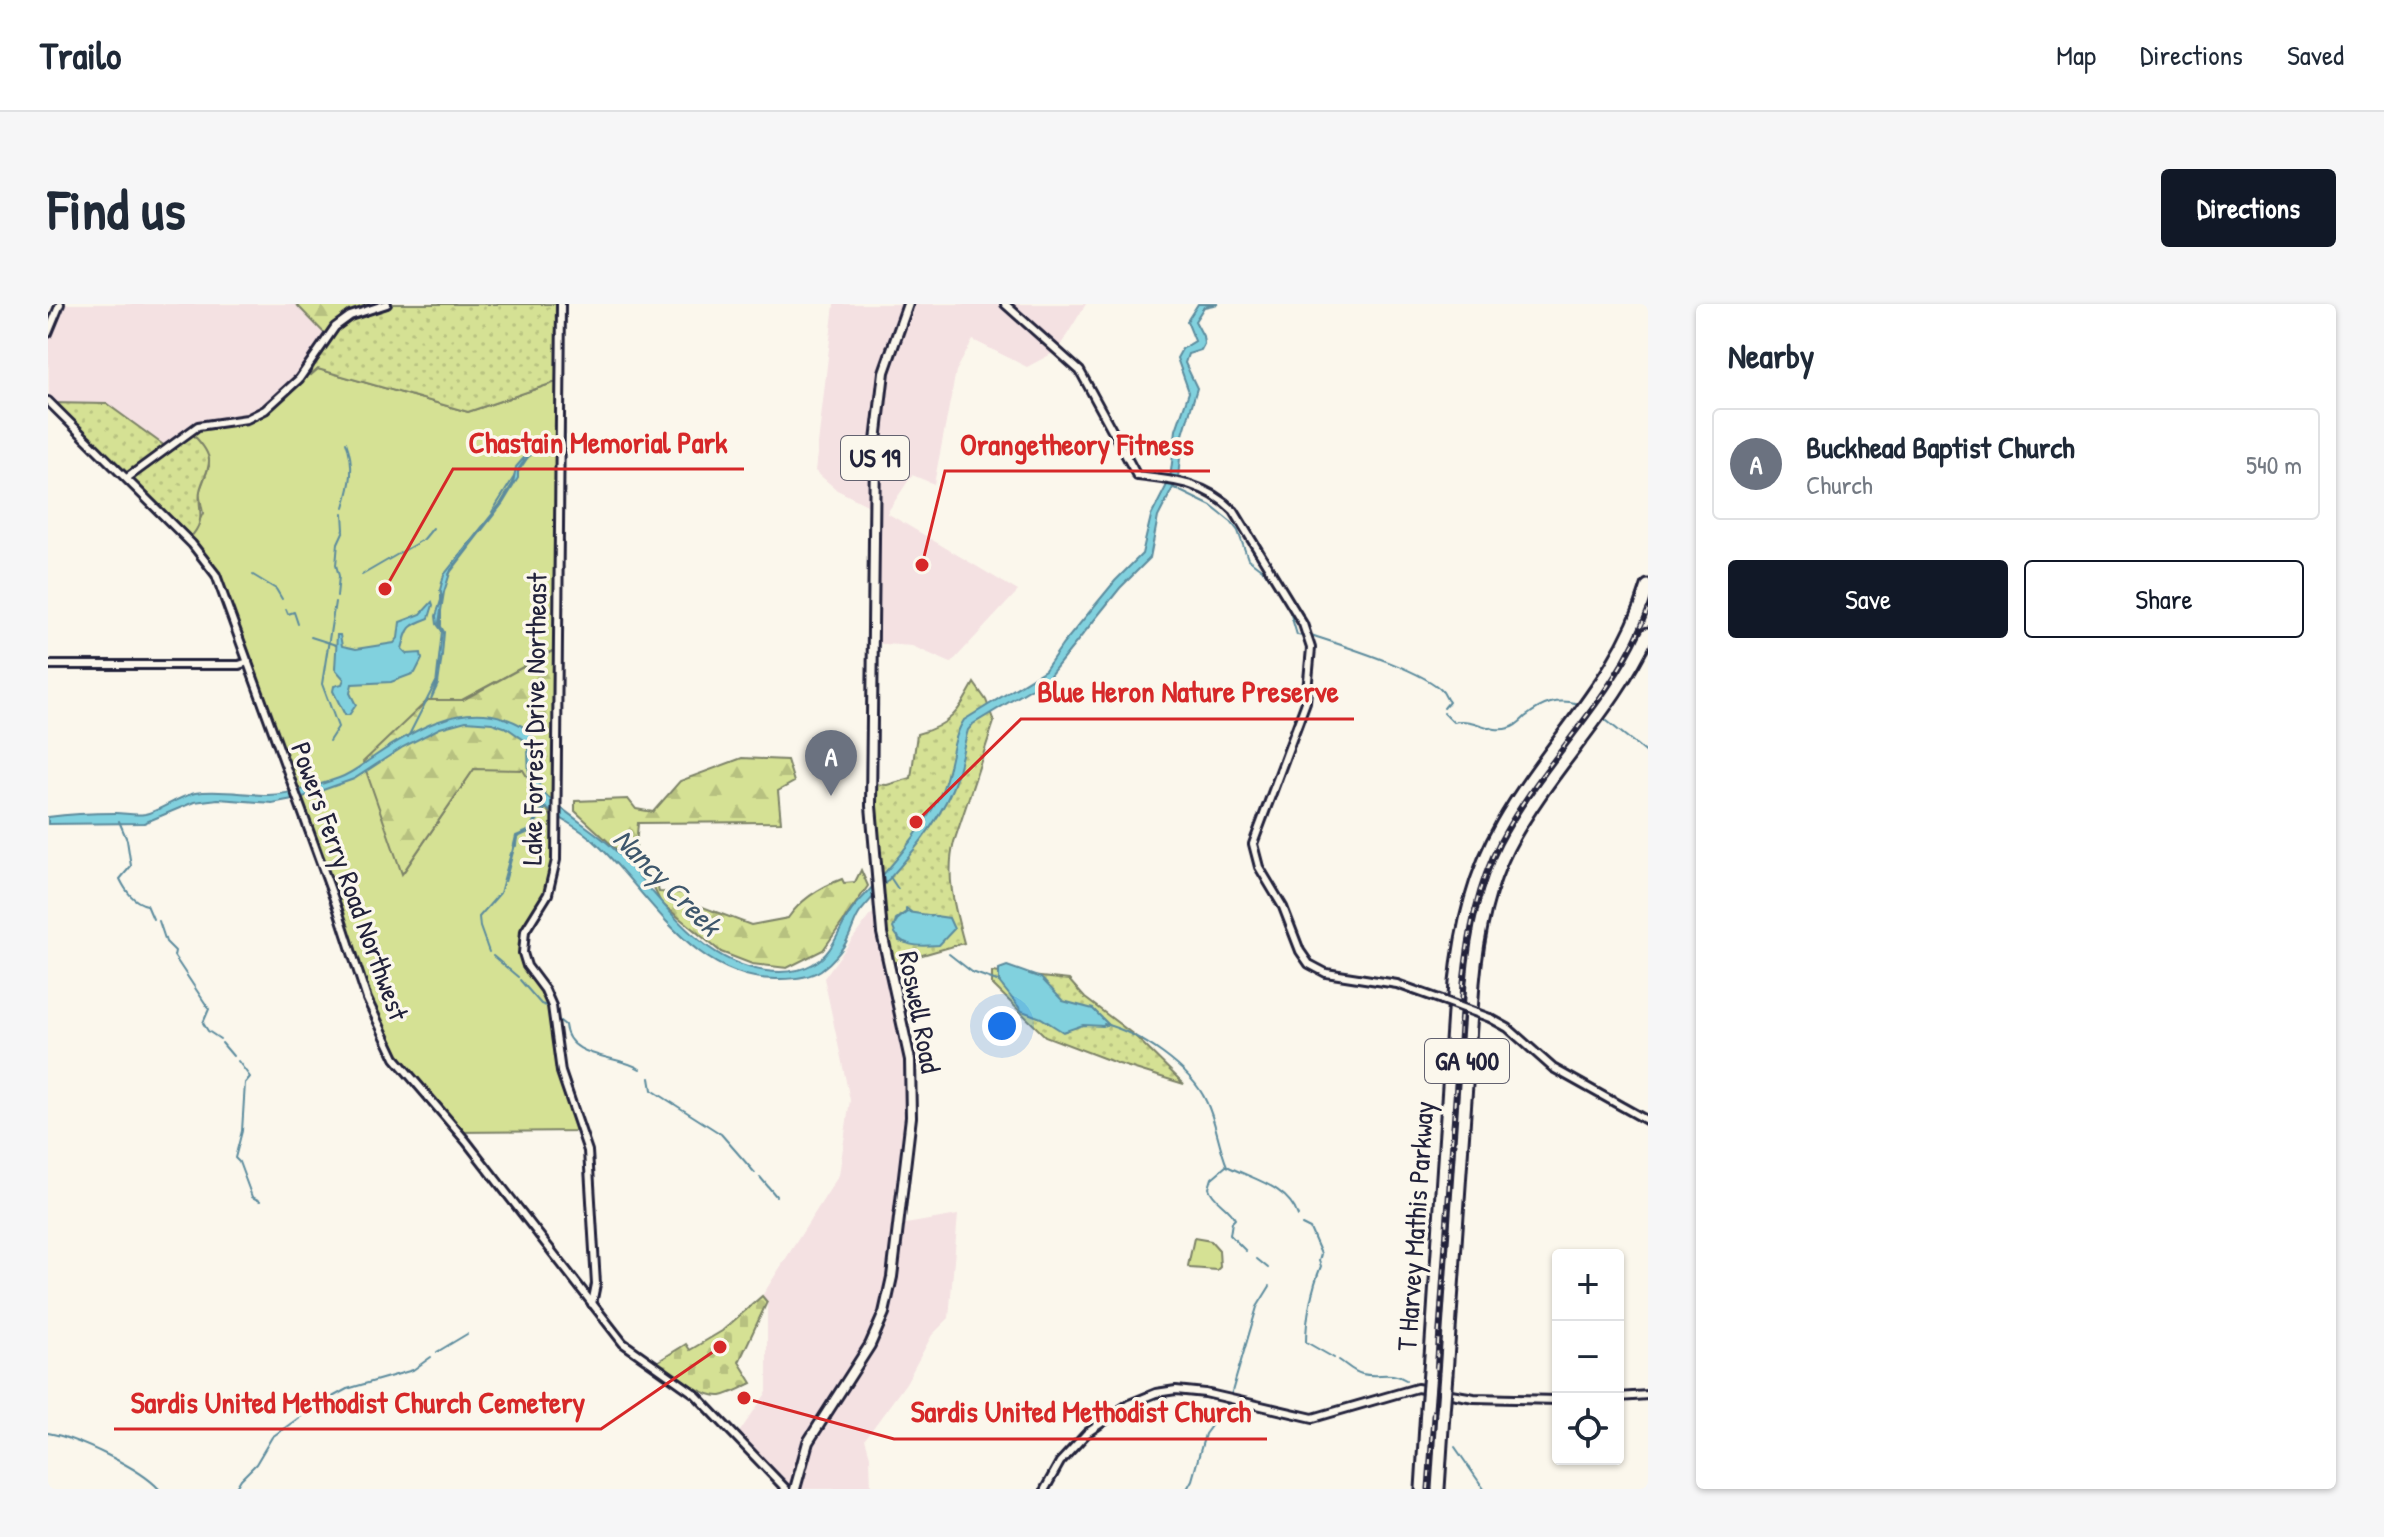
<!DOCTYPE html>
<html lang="en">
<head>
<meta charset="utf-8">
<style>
	:root { --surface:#fff; --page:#f6f6f7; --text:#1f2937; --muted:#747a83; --line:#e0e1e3; --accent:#111827 }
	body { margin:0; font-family:"Patrick Hand",sans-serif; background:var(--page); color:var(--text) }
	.controls { position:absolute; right:24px; bottom:24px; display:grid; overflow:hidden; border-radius:8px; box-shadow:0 2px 6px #0004 }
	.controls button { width:72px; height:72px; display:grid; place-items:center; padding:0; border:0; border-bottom:2px solid var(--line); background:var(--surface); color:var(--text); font:40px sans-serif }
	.you { position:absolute; left:954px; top:722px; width:28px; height:28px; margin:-20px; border:6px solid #fff; border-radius:50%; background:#1a73e8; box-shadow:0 0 0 12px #1a73e833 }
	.badge { display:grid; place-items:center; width:52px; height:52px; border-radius:50%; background:var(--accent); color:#fff; font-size:26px; font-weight:700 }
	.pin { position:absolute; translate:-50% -66px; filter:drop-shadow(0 2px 4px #0008) }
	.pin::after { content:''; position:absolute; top:42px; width:28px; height:24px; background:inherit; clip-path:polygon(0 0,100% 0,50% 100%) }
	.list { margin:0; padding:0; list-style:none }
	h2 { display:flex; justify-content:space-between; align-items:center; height:104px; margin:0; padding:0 32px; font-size:34px }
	h2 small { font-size:26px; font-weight:400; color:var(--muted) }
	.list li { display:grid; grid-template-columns:52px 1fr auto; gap:24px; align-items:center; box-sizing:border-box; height:112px; margin:0 16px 16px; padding:0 16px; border:2px solid var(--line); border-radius:8px }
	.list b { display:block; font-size:30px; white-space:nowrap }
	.list p { margin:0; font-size:26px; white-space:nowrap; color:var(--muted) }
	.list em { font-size:26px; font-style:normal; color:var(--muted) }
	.actions { display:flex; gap:16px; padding:24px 32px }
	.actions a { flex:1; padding:18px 0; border:2px solid var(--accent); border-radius:8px; text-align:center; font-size:28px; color:var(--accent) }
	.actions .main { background:var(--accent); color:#fff }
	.icon { flex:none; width:44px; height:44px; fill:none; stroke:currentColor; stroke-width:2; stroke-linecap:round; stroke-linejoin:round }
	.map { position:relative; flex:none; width:1600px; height:1185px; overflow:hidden; border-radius:8px }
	header { display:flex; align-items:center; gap:48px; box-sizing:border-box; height:112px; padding:0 40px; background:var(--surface); border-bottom:2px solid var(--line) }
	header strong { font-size:38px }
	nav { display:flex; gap:44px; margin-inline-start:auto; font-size:28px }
	.intro { display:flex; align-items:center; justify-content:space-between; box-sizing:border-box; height:192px; padding:0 48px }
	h1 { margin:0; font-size:56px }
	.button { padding:20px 36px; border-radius:8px; background:var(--accent); color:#fff; font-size:28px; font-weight:700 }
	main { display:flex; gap:48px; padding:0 48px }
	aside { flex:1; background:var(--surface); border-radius:8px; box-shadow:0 2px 6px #0004 }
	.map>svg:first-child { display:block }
</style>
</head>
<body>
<header>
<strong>Trailo</strong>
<nav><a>Map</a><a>Directions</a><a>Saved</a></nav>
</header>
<div class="intro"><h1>Find us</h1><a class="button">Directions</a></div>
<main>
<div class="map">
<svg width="1600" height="1185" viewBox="0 0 1600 1185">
	<defs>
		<pattern id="forest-firs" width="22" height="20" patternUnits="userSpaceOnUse" patternTransform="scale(2)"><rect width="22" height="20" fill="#d5e194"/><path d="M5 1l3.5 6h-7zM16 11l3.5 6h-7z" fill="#b7c180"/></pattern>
		<pattern id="cemetery-stones" width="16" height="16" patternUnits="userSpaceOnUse" patternTransform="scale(2)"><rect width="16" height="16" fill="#d5e194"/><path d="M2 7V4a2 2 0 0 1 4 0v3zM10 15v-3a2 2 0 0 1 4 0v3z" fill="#b7c180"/></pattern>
		<pattern id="park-dots" width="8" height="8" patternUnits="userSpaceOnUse" patternTransform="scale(2)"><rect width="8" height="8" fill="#d5e194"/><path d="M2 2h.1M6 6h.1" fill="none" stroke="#b7c180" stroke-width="1.8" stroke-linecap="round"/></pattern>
	</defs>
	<rect width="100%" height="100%" fill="#fbf7ec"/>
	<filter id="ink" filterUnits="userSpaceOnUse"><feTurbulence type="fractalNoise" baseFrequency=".0125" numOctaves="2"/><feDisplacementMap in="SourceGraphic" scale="16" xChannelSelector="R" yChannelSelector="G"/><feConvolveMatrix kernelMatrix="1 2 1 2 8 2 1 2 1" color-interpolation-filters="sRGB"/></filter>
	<g filter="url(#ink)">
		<g fill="#f4e1e2">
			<path d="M10,0H248L279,32L262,72L236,86L221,108L143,128L121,145L1,99L0,24Z"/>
			<path d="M786,0H1038L1009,47L979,63L925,36L908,67L886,180L864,171L839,209L970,287L903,359L864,342L823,339L825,204L789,186L767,167Z"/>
			<path d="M828,608L850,701L862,778L852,921L910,911L901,1014L884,1031L858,1079L817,1135L822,1152L823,1185H737L690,1130L719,1088V998L714,992L791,871L802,796L776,674L822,611Z"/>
		</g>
		<g fill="#d5e194" stroke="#7c8268" stroke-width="2">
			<path d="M270,65L420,108L511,77L510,344L414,396L380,397L355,569L426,465H475L507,518L505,583L473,635V654L499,690L505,708L511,765L535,827L408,828L348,758L327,720L297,623L221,427L173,283L142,235L155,209L151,189L161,162L160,153L143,128L159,120L197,116L221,108L236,86Z"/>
			<path d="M1146,934L1163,937L1171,946L1172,963L1169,966L1142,964L1140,962Z"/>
		</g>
		<g fill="url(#forest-firs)" stroke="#7c8268" stroke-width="2">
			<path d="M248,0H323V2L279,32Z"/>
			<path d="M510,344L507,518L475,466L426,465L354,570L315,458L380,396H415Z"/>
			<path d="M694,454L739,456L746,478L730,487L733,518L590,519L587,554L605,563L611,588L639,589L641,598L703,621L740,614C753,595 773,583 794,575L796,579L807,578L813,566L820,582L775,646L739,664L704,660L673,648L613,599L602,576L527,507V497L580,495L588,505L605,508L632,477Z"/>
		</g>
		<path fill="url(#cemetery-stones)" stroke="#7c8268" stroke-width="2" d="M714,992L719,998L691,1058L704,1079C694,1084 683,1090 673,1092C655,1094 624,1068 609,1058L638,1040L642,1046L674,1027Z"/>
		<g fill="url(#park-dots)" stroke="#7c8268" stroke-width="2">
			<path d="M323,0H512L511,77L420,108L270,65L262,72L276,37L288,21L323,2Z"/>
			<path d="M1,99L59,100L121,145L143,128C150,136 159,145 161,155C162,166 154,176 152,187C149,206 160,215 141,235Z"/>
			<path d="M926,379L938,396L946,418L906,538C897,573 907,605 916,639L843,660L836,629L825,480L839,481L863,474L869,430C903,421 910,408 926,379Z"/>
			<path d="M944,668L1021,676L1037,694L1086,731L1136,780L1071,760L997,732L944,680Z"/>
		</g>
		<g fill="#81d1de" stroke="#5b8b9d" stroke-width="2">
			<path d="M1150,0H1170L1156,3L1147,17L1155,32L1156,40L1153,46L1140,50L1137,59L1149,84L1134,134L1130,174L1110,213L1102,254L1072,284L999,375L925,420L920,426C914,446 912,467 904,485C884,532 845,569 813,607C806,616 805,625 800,634C795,646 783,659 773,666C761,674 745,675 732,675C646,678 602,590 548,539C533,524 514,517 498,504L481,528L469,533L457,578L468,532L480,527L496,503L481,481L480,443L476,436L459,424L444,419L418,417L392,424L355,443L306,475L255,493L224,499L170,495L146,498L96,519L0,520V513C22,510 44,509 67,509C77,509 87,512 97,510C114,506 129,493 147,489C171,485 197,491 220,491C244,490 268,482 291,474C305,469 315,460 327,452C364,427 410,399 456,414C508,431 477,456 494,487C515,509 543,523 565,544C611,589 648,658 718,667C733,669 751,668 765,660C788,648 791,620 807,602C838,568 871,532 892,491C904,467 902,438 916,416L997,366L1015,340L1067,277L1094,250L1103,212L1122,175L1128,126L1141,88L1129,54L1134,45L1147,37L1139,17Z"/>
			<path d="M487,141L489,145L476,157L470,166V174L455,199L403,266L396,288L391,319L396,328L394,351L390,380L383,395L388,381L394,327L389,320L388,312L394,293L392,286L396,271L453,199L465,179L468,163Z"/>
			<path d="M384,298L385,301L381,314C360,322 360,322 354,345L359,350L373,349L374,355L367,369L343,378L304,380L302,389L308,401L301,411H297L285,387L286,382L294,380L296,375L287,365L289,331H292L294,342L308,345L346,339L350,334L352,318L373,310Z"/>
			<path d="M859,608L901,614L906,625L891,641C874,642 851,645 845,624L849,616Z"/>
			<path d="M959,662L993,674L1015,697L1045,705L1060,720L1055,722L1035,721L1015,728L993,714L974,707L951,678V665Z"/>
		</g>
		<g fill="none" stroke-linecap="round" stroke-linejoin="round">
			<g stroke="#5b8b9d" stroke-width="2">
				<path d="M486,145L495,133"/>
				<path d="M470,168L480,153"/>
				<path d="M1126,184L1163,202L1183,218L1190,227L1200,255L1217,268L1240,301L1249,331L1255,332"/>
				<path d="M296,203C303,180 307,162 298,138"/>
				<path d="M444,208L466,173"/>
				<path d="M401,270L421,244"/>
				<path d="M205,271L228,285L234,295"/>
				<path d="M314,271L376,235L385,224"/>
				<path d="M289,292L291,272L288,261L290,239L296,226L295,209"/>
				<path d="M393,301V287"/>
				<path d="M238,305L240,310L246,308L250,320"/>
				<path d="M393,307V321"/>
				<path d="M1263,331C1290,340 1378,367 1395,388C1397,391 1398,395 1401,398L1396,404"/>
				<path d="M263,333L288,341"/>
				<path d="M391,368L393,355"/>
				<path d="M1396,409L1405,418C1428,413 1441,430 1461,424C1467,423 1473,417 1477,413C1495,399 1509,394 1531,400"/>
				<path d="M1554,413L1600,450"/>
				<path d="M360,433L388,378"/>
				<path d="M281,437L290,423L274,380L287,298"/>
				<path d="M71,517L79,536L83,562L72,575C78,587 85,598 99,601L105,615"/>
				<path d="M468,542L469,533L484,526L495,503"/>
				<path d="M842,573L850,585"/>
				<path d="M111,617L118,638L127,647L126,652L161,705L155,719L160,727L172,735"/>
				<path d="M847,622L848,615L858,608V604L863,608"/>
				<path d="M850,632L851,637L859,639"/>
				<path d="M441,648L432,623L431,613L452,589L463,549"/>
				<path d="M901,650L924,668L952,678"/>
				<path d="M445,652L470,673"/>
				<path d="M472,676L493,700L501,703"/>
				<path d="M508,707L509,710"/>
				<path d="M512,717L517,721C520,756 569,750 592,765"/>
				<path d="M1056,720C1091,729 1143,764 1158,797C1168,817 1170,840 1179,862C1204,875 1240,882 1250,912"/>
				<path d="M174,739L185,752"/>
				<path d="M190,757L202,773L197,779L194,827L187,854L191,858L204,893L212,897"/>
				<path d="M602,774L604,786L673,830L707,869"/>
				<path d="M1178,862L1164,874L1161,884C1165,897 1181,902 1187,915L1184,918L1182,931L1198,947"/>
				<path d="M712,873L728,892"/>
				<path d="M1254,921L1262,925L1273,950L1271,957L1273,962C1264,984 1258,1014 1258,1038L1286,1054"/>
				<path d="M1209,955L1220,964"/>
				<path d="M389,1048L419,1030"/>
				<path d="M1291,1056C1299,1061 1305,1068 1314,1070C1331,1074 1342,1066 1358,1076"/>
				<path d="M1183,1091L1209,1003L1222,982"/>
				<path d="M0,1129C29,1134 92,1164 111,1185"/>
				<path d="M1407,1143L1436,1185"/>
				<path d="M187,1185L193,1175L208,1160L224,1133L266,1103L299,1085L365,1066L383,1053"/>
				<path d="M1139,1185L1144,1176L1157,1130L1180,1099"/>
			</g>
			<defs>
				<g id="minor">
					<path d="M513,0L508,556L500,590L477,627L475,649L479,662L497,686L504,702L513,768L540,847L548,980L544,1000"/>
					<path d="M957,0L1032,67L1089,172C1127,176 1158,179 1186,207L1255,320L1263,344L1258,398L1205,540L1211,563L1235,603L1252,647L1261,660L1278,669L1349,680L1394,696"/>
					<path d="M0,29L12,0"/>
					<path d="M0,97L144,240L168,271L290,606L319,695L347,754L418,837L575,1039L647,1090L738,1185"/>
					<path d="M79,174L150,122L199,115L217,106L251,75L287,23L302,12L339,0"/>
					<path d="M0,361H191L200,358"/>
					<path d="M1442,714L1460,724L1505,764L1600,817"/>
					<path d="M1570,1093L1600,1091"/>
					<path d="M997,1185L1012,1158L1039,1129L1081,1100L1108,1089L1128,1086L1157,1089L1265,1114L1369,1084L1426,1094L1510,1096"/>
				</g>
				<path id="major" d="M747,1185L760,1138L822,1041L836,1009L844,973L863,813L862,756L834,629L823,502L827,146L836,68L860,0"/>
				<g id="highway">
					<path d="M1382,1067L1408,678C1414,622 1426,570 1454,521C1501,438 1573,375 1600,282"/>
					<path d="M1398,1070L1425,679C1429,632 1438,586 1459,544C1499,467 1564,408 1600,330"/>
					<path d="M1374,1185L1379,1105"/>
					<path d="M1390,1185L1395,1109"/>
				</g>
			</defs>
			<use href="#minor" stroke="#22223b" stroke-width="12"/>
			<use href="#major" stroke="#22223b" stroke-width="14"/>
			<use href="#highway" stroke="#22223b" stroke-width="17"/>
			<use href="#minor" stroke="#fbf7ec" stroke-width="6"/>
			<use href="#major" stroke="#fbf7ec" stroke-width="8"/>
			<use href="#highway" stroke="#fbf7ec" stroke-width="11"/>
			<defs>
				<path id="rail" d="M1380,1185L1415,679C1420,629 1429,581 1452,537C1495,455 1568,393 1600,305"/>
			</defs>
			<use href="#rail" stroke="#22223b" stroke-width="5"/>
			<use href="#rail" stroke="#fbf7ec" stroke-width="2" stroke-dasharray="6" stroke-linecap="butt"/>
			<defs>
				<path id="minor-bridge" d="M1394,696L1442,714"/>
				<g id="highway-bridge">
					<path d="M1379,1105L1382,1067"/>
					<path d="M1395,1109L1398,1070"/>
				</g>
			</defs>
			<use href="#minor-bridge" stroke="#22223b" stroke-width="12" stroke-linecap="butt"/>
			<use href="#highway-bridge" stroke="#22223b" stroke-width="17" stroke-linecap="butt"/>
			<use href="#minor-bridge" stroke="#fbf7ec" stroke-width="6"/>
			<use href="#highway-bridge" stroke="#fbf7ec" stroke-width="11"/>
		</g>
	</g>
	<g text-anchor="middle" stroke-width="7" stroke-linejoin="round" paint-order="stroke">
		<g fill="#fbf7ec" stroke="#636270" stroke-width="2">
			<rect x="793" y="132" width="68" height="44" rx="6"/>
			<rect x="1377" y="735" width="84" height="44" rx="6"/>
		</g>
		<g font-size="26" font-weight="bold" fill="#22223b">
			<text x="827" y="163">US 19</text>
			<text x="1419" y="766">GA 400</text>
		</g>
		<g font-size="28" fill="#22223b" stroke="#fbf7ec">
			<text transform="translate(486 415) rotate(-89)" y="10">Lake Forrest Drive Northeast</text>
			<text transform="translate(302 577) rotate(70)" y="10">Powers Ferry Road Northwest</text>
			<text transform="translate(872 708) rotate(79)" y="10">Roswell Road</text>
			<text transform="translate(1367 922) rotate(-86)" y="10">T Harvey Mathis Parkway</text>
		</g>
		<g font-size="30" font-style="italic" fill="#3e576c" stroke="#fbf7ec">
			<text transform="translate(619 578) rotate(45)" y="10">Nancy Creek</text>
		</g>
	</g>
	<path fill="none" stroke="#d62828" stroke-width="3" d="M337 285L405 165H696M874 261L897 167H1162M868 518L973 415H1306M672 1043L553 1125H66M696 1094L846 1135H1219"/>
	<g fill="#d62828" stroke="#fbf7ec" stroke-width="3">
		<circle cx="337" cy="285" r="8"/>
		<circle cx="874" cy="261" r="8"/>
		<circle cx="868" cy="518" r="8"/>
		<circle cx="672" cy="1043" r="8"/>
		<circle cx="696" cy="1094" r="8"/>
	</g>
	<g font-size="30" text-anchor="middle" font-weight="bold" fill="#d62828" stroke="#fbf7ec" stroke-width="7" stroke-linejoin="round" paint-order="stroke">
		<text x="550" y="149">Chastain Memorial Park</text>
		<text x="1029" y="151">Orangetheory Fitness</text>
		<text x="1140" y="398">Blue Heron Nature Preserve</text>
		<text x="310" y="1109">Sardis United Methodist Church Cemetery</text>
		<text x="1033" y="1118">Sardis United Methodist Church</text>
	</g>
</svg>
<div class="controls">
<button>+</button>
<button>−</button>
<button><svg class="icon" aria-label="locate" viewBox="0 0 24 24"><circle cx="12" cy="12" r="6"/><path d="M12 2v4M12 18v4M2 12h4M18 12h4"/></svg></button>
</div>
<div class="you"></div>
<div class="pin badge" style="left:783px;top:492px;background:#6b7280">A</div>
</div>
<aside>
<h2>Nearby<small></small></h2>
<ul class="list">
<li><span class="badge" style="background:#6b7280">A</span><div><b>Buckhead Baptist Church</b><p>Church</p></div><em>540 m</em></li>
</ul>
<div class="actions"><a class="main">Save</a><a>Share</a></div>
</aside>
</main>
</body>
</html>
